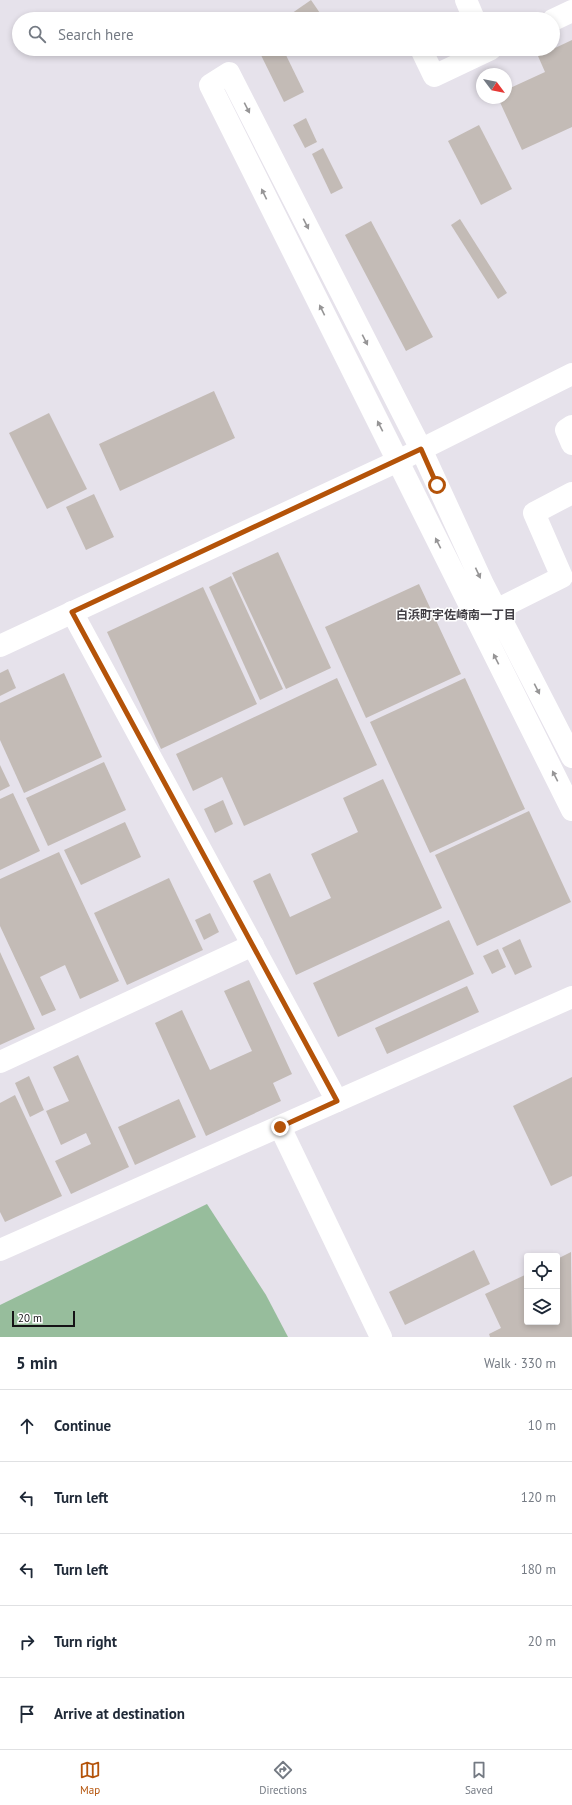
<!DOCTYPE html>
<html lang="en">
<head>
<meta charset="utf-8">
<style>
	:root { --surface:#fff; --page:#f2f2f3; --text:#1f2937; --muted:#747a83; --line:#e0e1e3; --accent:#b45309 }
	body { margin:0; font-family:"PT Sans","Noto Sans JP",sans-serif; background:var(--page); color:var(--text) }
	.controls { position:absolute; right:12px; bottom:12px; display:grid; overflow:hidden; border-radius:4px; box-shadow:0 2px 6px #0003 }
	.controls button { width:36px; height:36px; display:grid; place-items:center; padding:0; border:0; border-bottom:1px solid var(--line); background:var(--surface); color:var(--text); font:20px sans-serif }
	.compass { position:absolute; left:476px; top:68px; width:36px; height:36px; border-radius:50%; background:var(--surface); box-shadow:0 2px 6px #0003; rotate:122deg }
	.scale { position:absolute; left:12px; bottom:10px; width:63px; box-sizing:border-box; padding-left:4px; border:2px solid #151316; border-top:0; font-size:11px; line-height:14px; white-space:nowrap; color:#151316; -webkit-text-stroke:3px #fff; paint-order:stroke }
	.stop { position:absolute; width:12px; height:12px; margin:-9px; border:3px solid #b45309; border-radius:50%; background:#fff }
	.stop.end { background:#b45309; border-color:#fff; box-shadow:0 1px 4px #0008 }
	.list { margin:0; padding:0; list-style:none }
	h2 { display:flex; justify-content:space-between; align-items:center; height:52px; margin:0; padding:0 16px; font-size:17px }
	h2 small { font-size:13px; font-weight:400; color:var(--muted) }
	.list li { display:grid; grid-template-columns:26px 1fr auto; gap:12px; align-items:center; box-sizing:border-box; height:72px; padding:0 16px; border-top:1px solid var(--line) }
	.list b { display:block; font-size:15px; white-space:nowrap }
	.list em { font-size:13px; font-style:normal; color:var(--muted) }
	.icon { flex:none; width:22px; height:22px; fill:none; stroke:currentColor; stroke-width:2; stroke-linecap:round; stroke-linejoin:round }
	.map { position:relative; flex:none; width:572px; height:1337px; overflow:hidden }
	.search { position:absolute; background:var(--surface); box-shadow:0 2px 6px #0003; left:12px; right:12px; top:12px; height:44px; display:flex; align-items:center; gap:10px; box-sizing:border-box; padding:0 14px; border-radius:22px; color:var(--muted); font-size:15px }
	.sheet { height:412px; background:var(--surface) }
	nav { display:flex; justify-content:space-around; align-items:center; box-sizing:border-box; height:56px; border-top:1px solid var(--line); background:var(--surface); font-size:11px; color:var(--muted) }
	nav a { display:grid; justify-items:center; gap:2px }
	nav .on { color:var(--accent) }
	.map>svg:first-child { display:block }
</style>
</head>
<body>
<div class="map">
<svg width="572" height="1337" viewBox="0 0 572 1337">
	<rect width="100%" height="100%" fill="#e6e2eb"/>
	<path fill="#97bd9c" d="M207,1204L266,1295L288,1337H0V1305Z"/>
	<g fill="#c3bbb6">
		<path d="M311,0L324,19H286L285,18Z"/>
		<path d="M572,40V127L522,150L498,98H506V90L545,72L538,56Z"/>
		<path d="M258,49H283L304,92L284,102Z"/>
		<path d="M306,118L317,142L305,148L293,125Z"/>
		<path d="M479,125L512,189L481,205L448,141Z"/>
		<path d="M323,148L343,188L331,194L312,154Z"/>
		<path d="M460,219L507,293L498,299L451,225Z"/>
		<path d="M371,221L433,337L406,351L345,235Z"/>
		<path d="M214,391L235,438L120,491L99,444Z"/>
		<path d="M49,413L87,489L47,509L9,433Z"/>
		<path d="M94,494L114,537L86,550L66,507Z"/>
		<path d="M278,552L331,668L286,689L232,573Z"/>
		<path d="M231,576L283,689L260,700L209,587Z"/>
		<path d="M419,584L461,674L366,718L325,627Z"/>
		<path d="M203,587L257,704L161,749L107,632Z"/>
		<path d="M8,669L16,688L0,696V673Z"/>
		<path d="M64,673L102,757L24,793L0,740V703Z"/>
		<path d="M337,678L377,765L244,826L222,777L193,791L176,754Z"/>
		<path d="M465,678L525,809L430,853L370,722Z"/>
		<path d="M104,762L126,810L48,846L26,798Z"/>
		<path d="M0,765L10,786L0,791Z"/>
		<path d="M383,779L442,908L296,975L253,881L270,873L290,917L331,898L311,854L358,832L343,798Z"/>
		<path d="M13,793L40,851L0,870V799Z"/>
		<path d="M223,800L233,824L215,833L204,809Z"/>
		<path d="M529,811L571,902L477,946L435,855Z"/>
		<path d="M125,822L141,857L81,885L64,850Z"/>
		<path d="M59,852L119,981L80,999L65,965L40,977L56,1010L42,1016L0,926V879Z"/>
		<path d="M169,878L203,950L127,985L94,913Z"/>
		<path d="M210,913L219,932L204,940L195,920Z"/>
		<path d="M449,920L474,974L338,1037L313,983Z"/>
		<path d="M520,939L532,967L515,975L502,948Z"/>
		<path d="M498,949L506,967L492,974L483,956Z"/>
		<path d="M0,952L35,1029L0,1045Z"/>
		<path d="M249,980L292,1074L273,1083L281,1101L206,1136L155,1023L182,1010L210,1070L252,1051L224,991Z"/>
		<path d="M467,986L479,1012L387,1054L375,1028Z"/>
		<path d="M78,1055L129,1167L71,1194L55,1161L91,1144L86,1133L61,1145L46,1111L69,1101L53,1067Z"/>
		<path d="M29,1076L44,1110L30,1117L15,1083Z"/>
		<path d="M572,1077V1176L551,1186L513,1106Z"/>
		<path d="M15,1095L62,1196L5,1222L0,1212V1103Z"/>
		<path d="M179,1099L196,1137L135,1165L118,1127Z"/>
		<path d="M474,1250L490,1284L405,1325L389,1292Z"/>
		<path d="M571,1252L572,1337H490L489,1334L501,1328L485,1294L527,1274V1322H557V1259Z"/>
	</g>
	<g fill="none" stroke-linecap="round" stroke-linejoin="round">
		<g stroke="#fff" stroke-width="22">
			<path d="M466,0L474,19"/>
			<path d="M553,20L572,11"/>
			<path d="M421,49L434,76L491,49"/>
			<path d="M572,426L566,430L572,444"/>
			<path d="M496,610L562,577L534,513L572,493"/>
			<path d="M72,612L337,1101"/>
			<path d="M0,646L398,461L572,374"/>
			<path d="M572,757L483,584L421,449L229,73L210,85L572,810"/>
			<path d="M0,1062L253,945"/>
			<path d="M280,1127L381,1337"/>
			<path d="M0,1250L572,997"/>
		</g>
	</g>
	<defs><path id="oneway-solid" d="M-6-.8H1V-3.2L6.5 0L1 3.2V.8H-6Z"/></defs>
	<g fill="#969596">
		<use href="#oneway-solid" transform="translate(247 108) rotate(63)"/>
		<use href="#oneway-solid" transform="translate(264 194) rotate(-116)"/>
		<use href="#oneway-solid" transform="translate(306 224) rotate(63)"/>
		<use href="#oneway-solid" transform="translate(322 310) rotate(-116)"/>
		<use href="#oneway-solid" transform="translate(365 340) rotate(63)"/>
		<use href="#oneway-solid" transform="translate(380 426) rotate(-117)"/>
		<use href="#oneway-solid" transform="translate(438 543) rotate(-117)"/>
		<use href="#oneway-solid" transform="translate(478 573) rotate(65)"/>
		<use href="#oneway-solid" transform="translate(496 659) rotate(-117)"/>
		<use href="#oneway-solid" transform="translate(537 689) rotate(63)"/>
		<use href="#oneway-solid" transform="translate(555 776) rotate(-117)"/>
	</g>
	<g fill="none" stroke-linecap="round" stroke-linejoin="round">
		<path stroke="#b45309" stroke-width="5" d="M280,1127L337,1101L72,612L421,449L437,485"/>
	</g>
	<g text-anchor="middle" stroke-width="3" stroke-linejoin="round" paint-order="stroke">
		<g font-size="12" font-weight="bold" fill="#423f45" stroke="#fff">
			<text x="456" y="619">白浜町宇佐崎南一丁目</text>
		</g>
	</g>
</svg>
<div class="controls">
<button><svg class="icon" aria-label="locate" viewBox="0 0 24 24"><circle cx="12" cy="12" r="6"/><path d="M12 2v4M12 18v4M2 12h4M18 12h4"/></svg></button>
<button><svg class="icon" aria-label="layers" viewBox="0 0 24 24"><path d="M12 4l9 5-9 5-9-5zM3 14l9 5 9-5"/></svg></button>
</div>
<svg class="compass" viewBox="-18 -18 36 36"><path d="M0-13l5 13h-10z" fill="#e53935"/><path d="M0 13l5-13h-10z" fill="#747a83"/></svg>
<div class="scale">20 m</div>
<div class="stop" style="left:437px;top:485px"></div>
<div class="stop end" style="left:280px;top:1127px"></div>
<div class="search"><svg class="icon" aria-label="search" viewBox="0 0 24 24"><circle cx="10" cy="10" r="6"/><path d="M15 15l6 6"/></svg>Search here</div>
</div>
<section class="sheet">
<h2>5 min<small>Walk · 330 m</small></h2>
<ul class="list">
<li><svg class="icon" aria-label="ahead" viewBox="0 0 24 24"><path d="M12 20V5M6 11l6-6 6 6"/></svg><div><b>Continue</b></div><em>10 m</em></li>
<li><svg class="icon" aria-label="left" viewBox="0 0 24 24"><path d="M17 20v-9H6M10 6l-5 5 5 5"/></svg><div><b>Turn left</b></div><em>120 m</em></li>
<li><svg class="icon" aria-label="left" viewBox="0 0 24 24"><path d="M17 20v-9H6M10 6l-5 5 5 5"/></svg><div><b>Turn left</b></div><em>180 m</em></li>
<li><svg class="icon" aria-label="right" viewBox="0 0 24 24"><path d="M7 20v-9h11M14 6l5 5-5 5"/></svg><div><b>Turn right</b></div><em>20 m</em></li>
<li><svg class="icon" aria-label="arrive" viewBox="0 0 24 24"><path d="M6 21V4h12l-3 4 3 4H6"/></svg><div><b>Arrive at destination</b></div></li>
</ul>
</section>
<nav>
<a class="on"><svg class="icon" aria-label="map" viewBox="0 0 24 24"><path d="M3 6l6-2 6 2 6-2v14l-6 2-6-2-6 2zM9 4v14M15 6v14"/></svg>Map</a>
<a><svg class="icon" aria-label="directions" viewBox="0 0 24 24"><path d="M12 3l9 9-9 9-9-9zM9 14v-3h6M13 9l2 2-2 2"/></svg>Directions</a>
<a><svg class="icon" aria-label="saved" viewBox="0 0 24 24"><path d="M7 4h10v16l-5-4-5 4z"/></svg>Saved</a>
</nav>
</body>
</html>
